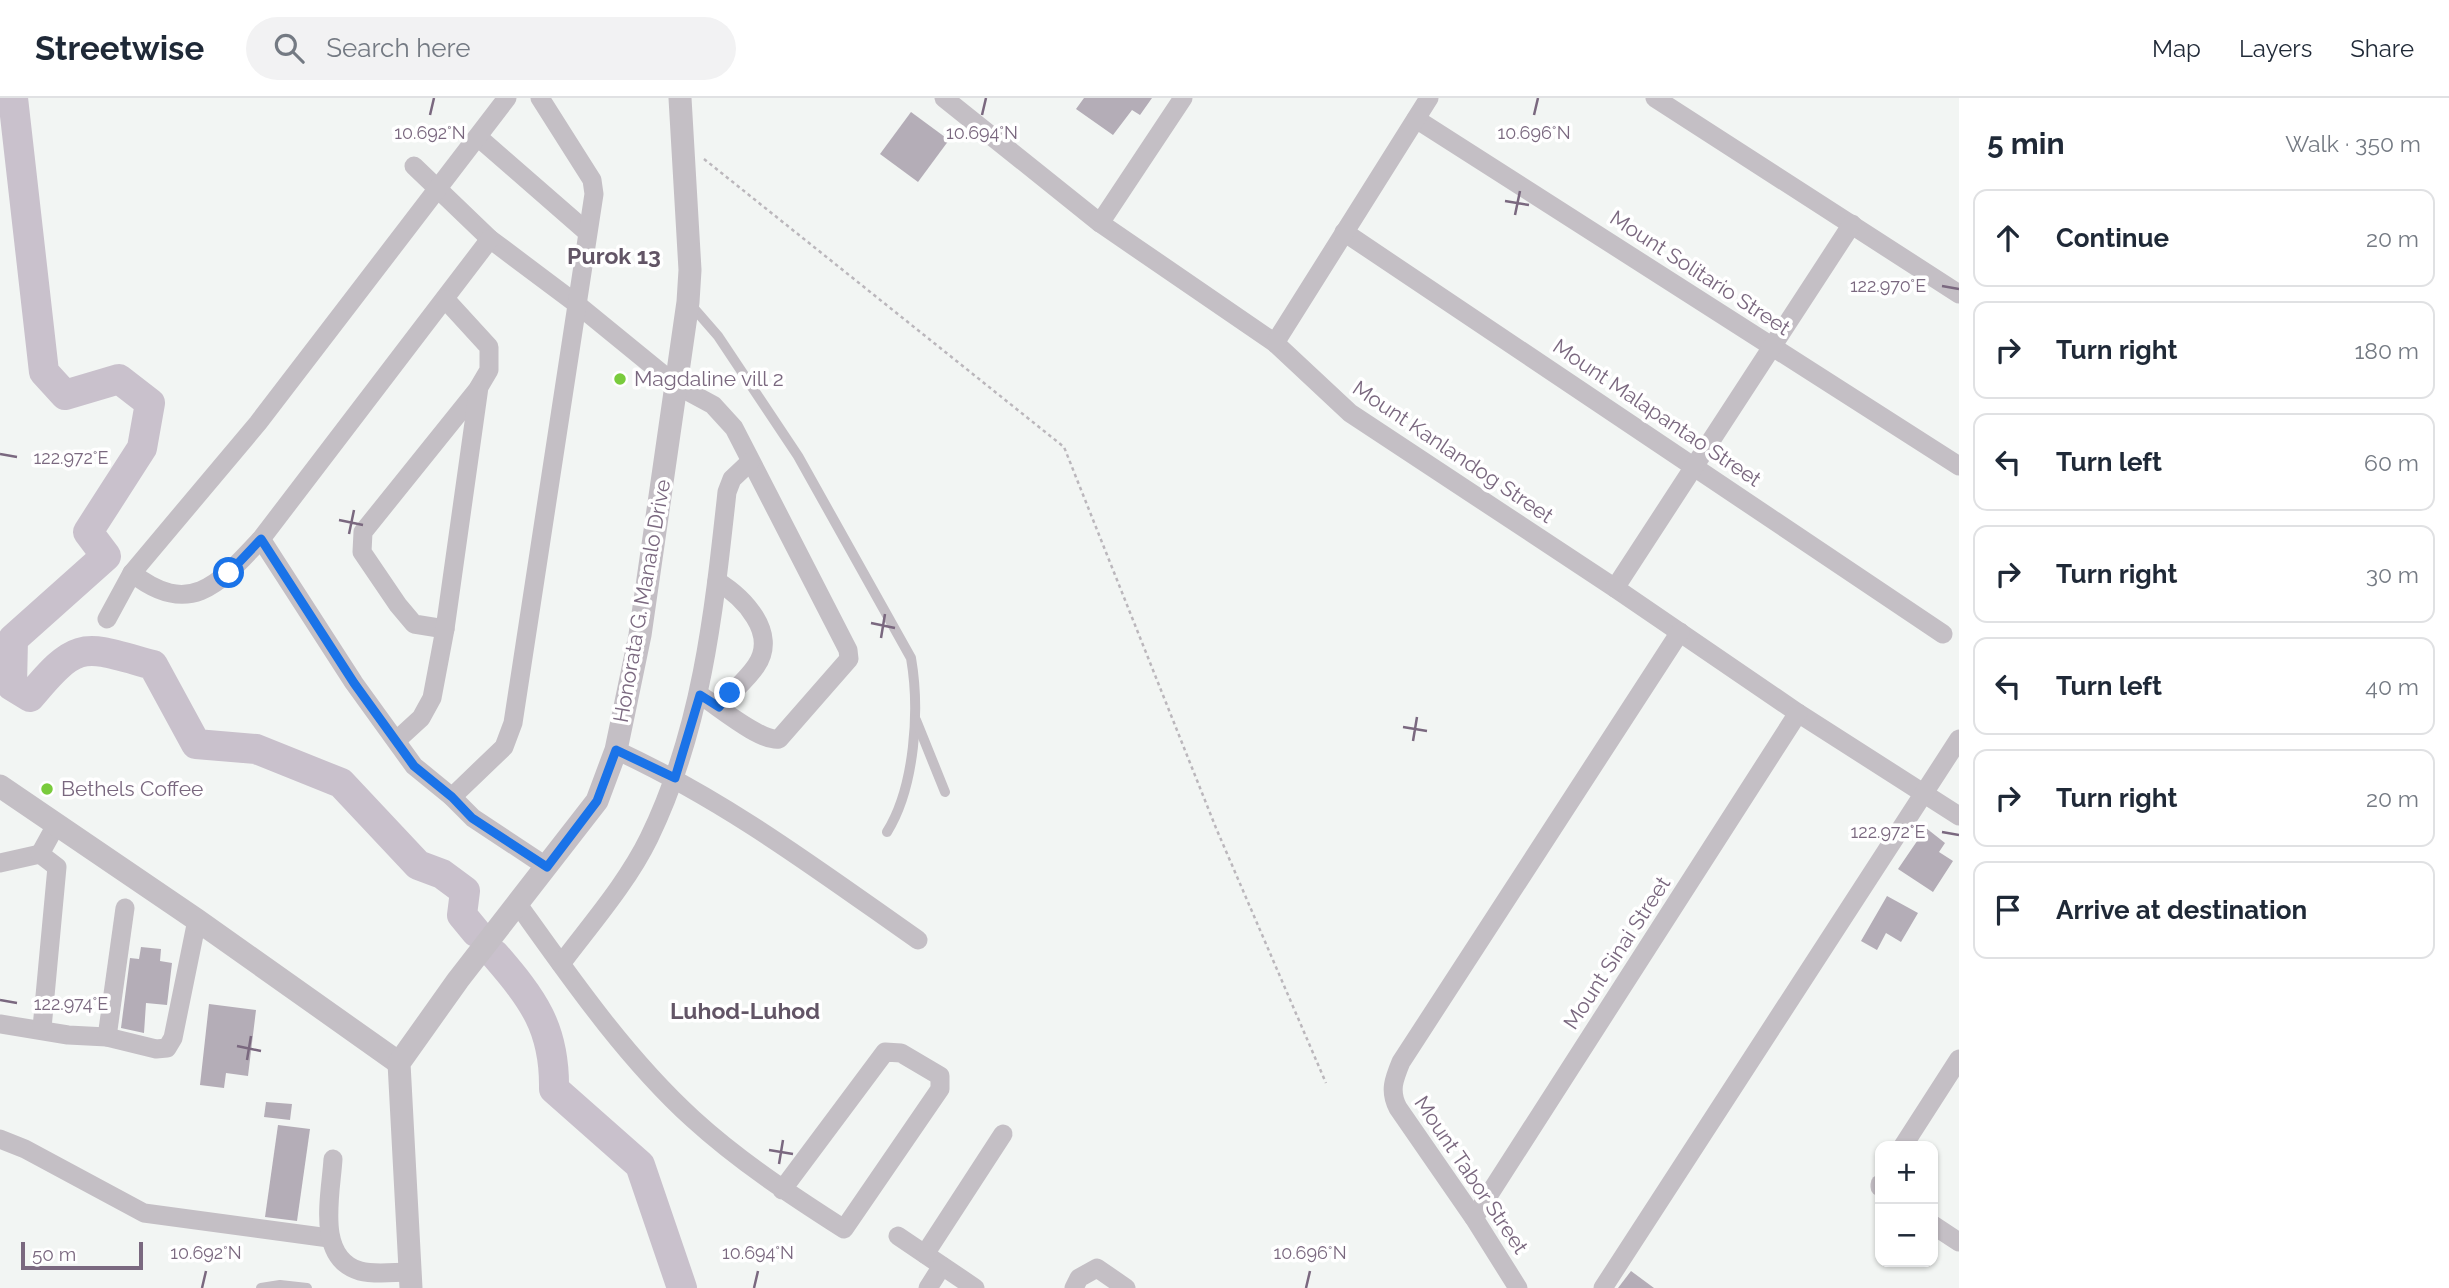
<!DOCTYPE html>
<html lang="en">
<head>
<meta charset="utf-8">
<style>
	:root { --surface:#fff; --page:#f2f2f3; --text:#1f2937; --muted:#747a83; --line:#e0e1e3 }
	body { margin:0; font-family:Raleway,sans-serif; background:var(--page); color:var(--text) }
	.controls { position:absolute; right:21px; bottom:21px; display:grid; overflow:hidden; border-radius:14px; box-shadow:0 2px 5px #0004 }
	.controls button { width:63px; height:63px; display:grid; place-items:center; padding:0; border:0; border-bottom:2px solid var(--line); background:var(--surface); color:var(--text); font:35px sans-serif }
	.scale { position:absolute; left:21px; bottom:18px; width:122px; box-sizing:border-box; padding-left:7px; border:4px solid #7a687f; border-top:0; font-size:19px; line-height:24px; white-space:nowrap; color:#7a687f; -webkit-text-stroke:5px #fff; paint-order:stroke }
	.stop { position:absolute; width:21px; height:21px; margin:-16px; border:5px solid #1a73e8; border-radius:50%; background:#fff }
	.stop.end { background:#1a73e8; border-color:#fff; box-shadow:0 2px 7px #0008 }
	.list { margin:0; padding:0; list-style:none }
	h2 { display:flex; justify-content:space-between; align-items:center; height:91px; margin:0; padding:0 28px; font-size:30px }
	h2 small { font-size:23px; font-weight:400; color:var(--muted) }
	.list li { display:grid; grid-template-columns:46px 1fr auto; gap:21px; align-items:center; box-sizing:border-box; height:98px; margin:0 14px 14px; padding:0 14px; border:2px solid var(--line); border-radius:14px }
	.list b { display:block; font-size:26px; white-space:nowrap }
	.list em { font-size:23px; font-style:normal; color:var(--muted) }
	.icon { flex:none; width:38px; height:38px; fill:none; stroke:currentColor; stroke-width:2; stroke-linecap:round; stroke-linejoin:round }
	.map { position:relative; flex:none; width:1959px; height:1190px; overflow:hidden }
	header { display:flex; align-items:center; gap:42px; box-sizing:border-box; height:98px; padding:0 35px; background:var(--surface); border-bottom:2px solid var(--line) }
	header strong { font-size:33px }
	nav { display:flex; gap:38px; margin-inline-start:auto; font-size:24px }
	.search { width:490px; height:63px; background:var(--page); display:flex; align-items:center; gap:18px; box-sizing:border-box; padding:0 24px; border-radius:38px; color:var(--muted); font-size:26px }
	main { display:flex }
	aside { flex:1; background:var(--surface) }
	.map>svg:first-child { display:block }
</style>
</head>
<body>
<header>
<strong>Streetwise</strong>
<div class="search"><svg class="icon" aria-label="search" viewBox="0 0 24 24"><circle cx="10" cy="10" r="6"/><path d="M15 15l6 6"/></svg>Search here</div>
<nav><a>Map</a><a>Layers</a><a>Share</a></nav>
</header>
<main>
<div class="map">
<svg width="1959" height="1190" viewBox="0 0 1959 1190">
	<rect width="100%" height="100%" fill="#f2f5f3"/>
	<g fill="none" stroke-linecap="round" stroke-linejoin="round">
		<g stroke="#c9c1cc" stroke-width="30">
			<path d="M13,0L44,274L65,297L119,281L150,305L142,350L88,434L106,458L13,541L12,588L30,599C79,540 83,548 153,567L196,646L256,651L341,685L418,767L442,776L465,793L462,817L476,834"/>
			<path d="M495,857C533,901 555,930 554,991L640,1067L682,1190"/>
		</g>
	</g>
	<g fill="#b4adb7">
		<path d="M1084,0H1152L1140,17L1132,12L1113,37L1076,11Z"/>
		<path d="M911,14L949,42L918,84L880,56Z"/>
		<path d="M1926,730L1945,745L1939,754L1953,763L1933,794L1898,771Z"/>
		<path d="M1887,798L1918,815L1901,844L1886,835L1877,852L1861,843Z"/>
		<path d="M141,849L161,851L160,863L172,865L167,907L146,905L144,935L121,930L130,860L139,861Z"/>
		<path d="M209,906L256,912L248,978L226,975L224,990L200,987Z"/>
		<path d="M266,1004L292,1006L290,1022L264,1019Z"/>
		<path d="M278,1027L310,1031L297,1123L265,1119Z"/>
		<path d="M1631,1173L1654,1190H1618Z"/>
	</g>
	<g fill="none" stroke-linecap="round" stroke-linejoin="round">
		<path stroke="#bbb7bc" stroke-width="2.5" stroke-dasharray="3.5 3.5" stroke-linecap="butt" d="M704,61L1064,349L1216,730L1326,985"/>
		<g stroke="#c4bfc5" stroke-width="10">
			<path d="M691,207L718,238L798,358L911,560C920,612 915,689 887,734"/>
			<path d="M916,622L945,694"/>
			<path d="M261,1190L280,1187L307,1190"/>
		</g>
		<g stroke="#c4bfc5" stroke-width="19">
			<path d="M944,0L1100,125L1275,245L1350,315L1615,490L1798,615L1959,718"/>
			<path d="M1655,0L1959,196"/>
			<path d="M1416,21L1959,368"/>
			<path d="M478,39L587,134"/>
			<path d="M414,68L490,141L578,207L676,287L713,307L734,330L848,552L849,561L779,641C760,644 718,608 700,597"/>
			<path d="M1100,125L1183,0"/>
			<path d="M1344,134L1943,536"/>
			<path d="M1275,245L1429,0"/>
			<path d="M261,441L354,585L414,668L452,699L473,720L547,769"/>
			<path d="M132,475C190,521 220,485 261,441L490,141"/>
			<path d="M717,483C743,499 779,535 756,568C746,583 730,595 719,609"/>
			<path d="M1615,490L1852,126"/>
			<path d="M107,521L132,475L258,325L507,0"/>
			<path d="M445,531L414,526L398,507L362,454L363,434L478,291"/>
			<path d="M397,642L421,620L432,600L445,531L479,289L489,272V249L446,202"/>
			<path d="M616,652C728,704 818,772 918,842"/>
			<path d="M452,699L504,649L513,625L594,96L592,82L540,0"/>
			<path d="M0,765L40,756"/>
			<path d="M517,805C570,879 625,959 693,1021C739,1063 791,1097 844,1131L940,991V978L901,955L885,954L782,1092"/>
			<path d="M561,866C591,826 627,785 649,740C702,631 714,513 727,394L732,381L750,364"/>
			<path d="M0,926L68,937L107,939L156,951L167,950L173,940L197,822"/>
			<path d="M42,930L57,769L40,756L56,727"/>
			<path d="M107,939L125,810"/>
			<path d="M0,1041L25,1051L144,1115L329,1140"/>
			<path d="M1903,1048L1959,961"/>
			<path d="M333,1061C331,1096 315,1160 360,1173C375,1177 394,1174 410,1174"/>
			<path d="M1880,1086V1089"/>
			<path d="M1474,1120L1798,615"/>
			<path d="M1933,1127L1959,1144"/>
			<path d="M898,1138L975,1190"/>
			<path d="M925,1156L1003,1036"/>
			<path d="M928,1190L942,1168"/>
			<path d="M1074,1190L1079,1180L1097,1170L1126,1190"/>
			<path d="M1518,1190L1474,1120L1398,1010C1389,993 1394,981 1401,964L1680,534"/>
			<path d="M1603,1190L1959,641"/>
		</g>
		<g stroke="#c4bfc5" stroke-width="23">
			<path d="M0,688L197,822L399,965"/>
			<path d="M411,1190L399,965L458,882L597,703L616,652L640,537L688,204L690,172L680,0"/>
		</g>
	</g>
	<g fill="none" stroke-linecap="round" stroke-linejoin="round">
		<path stroke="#1a73e8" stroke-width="9" d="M229,475L261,441L354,585L414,668L452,699L472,720L547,769L597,703L616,652L675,680L700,597L719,609L730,595"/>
	</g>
	<path fill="none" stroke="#7a687f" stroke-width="2.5" d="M430,17L434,0M982,17L986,0M1534,17L1538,0M1505,103L1529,107M1515,117L1520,93M1942,188L1959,191M0,356L17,359M339,422L363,427M349,436L354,412M871,525L895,530M881,540L885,516M1403,629L1427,633M1413,643L1417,619M1942,734L1959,737M0,902L17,905M237,948L261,953M247,962L251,938M769,1052L793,1056M779,1066L783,1042M202,1190L206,1173M754,1190L758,1173M1306,1190L1310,1173"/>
	<g fill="#79cb3c" stroke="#fff" stroke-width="2.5">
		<circle cx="620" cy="281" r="7"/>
		<circle cx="47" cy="691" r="7"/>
	</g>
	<g text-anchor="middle" stroke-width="7" stroke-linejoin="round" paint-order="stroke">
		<g font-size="21" fill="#7a687f" stroke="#fff">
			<text transform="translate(1700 175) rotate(33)" y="7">Mount Solitario Street</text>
			<text transform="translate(1657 315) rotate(34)" y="7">Mount Malapantao Street</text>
			<text transform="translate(1453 354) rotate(34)" y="7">Mount Kanlandog Street</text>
			<text transform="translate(642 503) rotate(-80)" y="7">Honorata G. Manalo Drive</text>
			<text transform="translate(1617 855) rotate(-57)" y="7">Mount Sinai Street</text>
			<text transform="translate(1471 1077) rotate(56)" y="7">Mount Tabor Street</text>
		</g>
		<g font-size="21" fill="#7a687f" stroke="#fff" text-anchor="start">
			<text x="634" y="288">Magdaline vill 2</text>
			<text x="61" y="698">Bethels Coffee</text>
		</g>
		<g font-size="23" font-weight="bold" fill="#625566" stroke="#fff">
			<text x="614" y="166">Purok 13</text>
			<text x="745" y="921">Luhod-Luhod</text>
		</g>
	</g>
	<g font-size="18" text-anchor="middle" fill="#7a687f" stroke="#fff" stroke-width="7" stroke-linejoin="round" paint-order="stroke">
		<text x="430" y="41">10.692°N</text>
		<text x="982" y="41">10.694°N</text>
		<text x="1534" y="41">10.696°N</text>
		<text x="1888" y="194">122.970°E</text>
		<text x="71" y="366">122.972°E</text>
		<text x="1888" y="740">122.972°E</text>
		<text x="71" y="912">122.974°E</text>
		<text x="206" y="1161">10.692°N</text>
		<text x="758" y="1161">10.694°N</text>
		<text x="1310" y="1161">10.696°N</text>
	</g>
</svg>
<div class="controls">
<button>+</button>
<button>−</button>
</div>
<div class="scale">50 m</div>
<div class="stop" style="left:229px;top:475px"></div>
<div class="stop end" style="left:730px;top:595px"></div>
</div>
<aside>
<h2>5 min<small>Walk · 350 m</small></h2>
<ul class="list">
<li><svg class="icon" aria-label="ahead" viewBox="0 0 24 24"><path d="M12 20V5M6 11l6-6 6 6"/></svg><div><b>Continue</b></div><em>20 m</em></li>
<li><svg class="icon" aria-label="right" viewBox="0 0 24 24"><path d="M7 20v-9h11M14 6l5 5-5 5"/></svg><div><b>Turn right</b></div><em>180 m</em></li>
<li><svg class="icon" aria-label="left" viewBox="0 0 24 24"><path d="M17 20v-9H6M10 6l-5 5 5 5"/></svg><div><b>Turn left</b></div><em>60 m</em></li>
<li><svg class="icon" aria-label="right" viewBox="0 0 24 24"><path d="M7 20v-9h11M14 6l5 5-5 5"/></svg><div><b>Turn right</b></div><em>30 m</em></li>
<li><svg class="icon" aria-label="left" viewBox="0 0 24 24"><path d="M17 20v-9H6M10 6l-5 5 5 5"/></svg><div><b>Turn left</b></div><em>40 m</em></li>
<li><svg class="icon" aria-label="right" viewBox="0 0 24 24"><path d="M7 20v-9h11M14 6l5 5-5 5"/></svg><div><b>Turn right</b></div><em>20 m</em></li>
<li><svg class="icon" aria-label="arrive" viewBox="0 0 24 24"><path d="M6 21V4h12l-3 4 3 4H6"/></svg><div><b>Arrive at destination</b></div></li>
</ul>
</aside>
</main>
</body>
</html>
